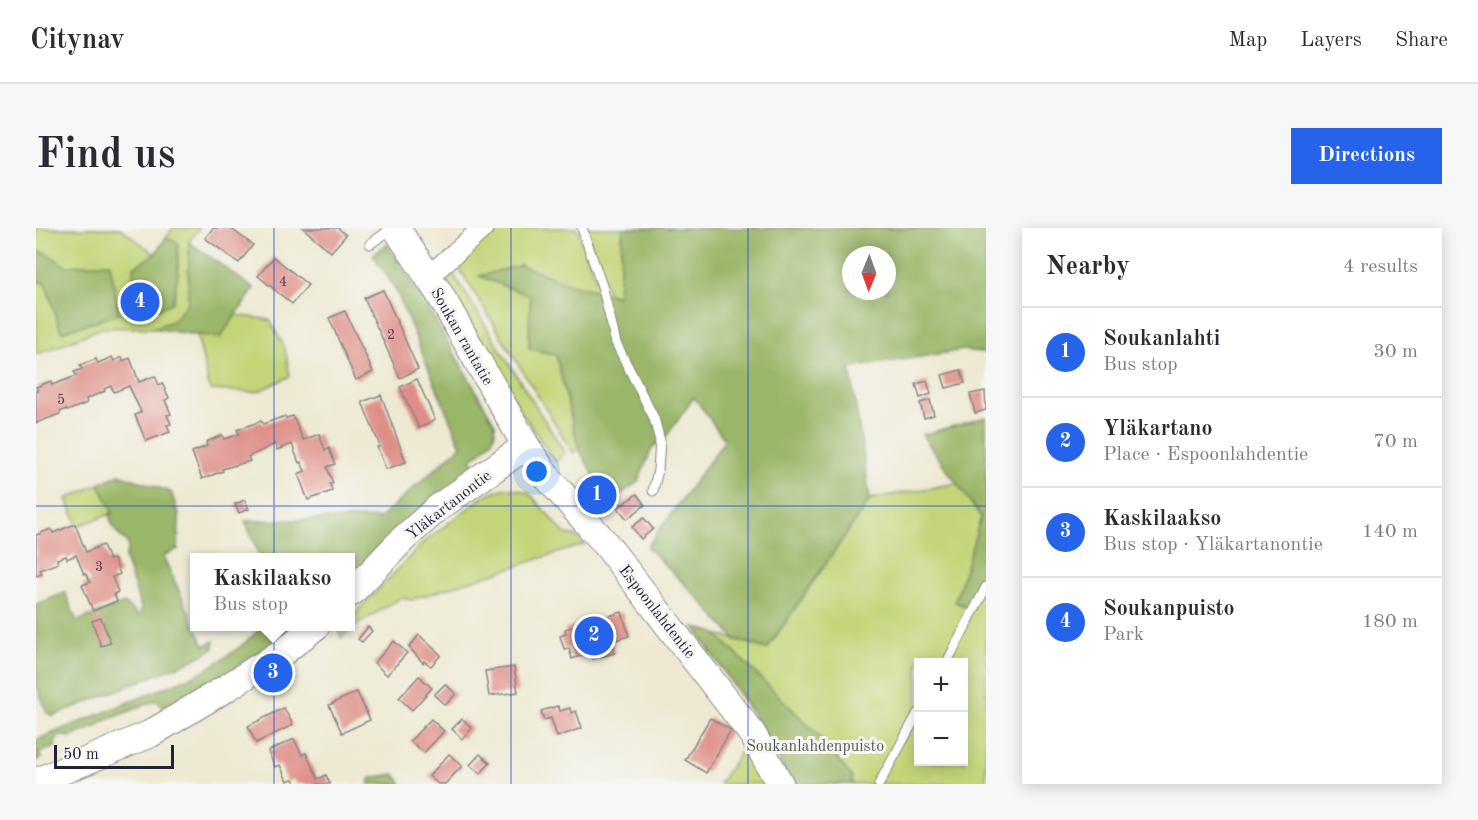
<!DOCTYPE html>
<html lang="en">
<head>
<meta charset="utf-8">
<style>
	:root { --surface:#fff; --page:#f7f7f7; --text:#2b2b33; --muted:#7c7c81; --line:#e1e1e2; --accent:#2563eb }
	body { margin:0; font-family:"Old Standard TT",serif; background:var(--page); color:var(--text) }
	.controls { position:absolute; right:18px; bottom:18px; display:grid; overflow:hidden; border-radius:0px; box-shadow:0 3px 15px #0003 }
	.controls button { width:54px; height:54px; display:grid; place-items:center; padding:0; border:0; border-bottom:2px solid var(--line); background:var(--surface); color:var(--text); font:30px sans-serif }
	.compass { position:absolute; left:806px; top:18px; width:54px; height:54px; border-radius:50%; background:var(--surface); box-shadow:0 3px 15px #0003; rotate:181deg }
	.scale { position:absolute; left:18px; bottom:15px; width:120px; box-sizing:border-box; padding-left:6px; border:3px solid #22223b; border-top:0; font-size:16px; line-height:21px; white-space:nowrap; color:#22223b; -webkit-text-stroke:4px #f6f6f2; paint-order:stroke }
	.you { position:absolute; left:501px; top:244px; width:21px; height:21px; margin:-15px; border:4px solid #fff; border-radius:50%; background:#1a73e8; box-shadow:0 0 0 9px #1a73e833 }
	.badge { display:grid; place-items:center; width:39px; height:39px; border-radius:50%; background:var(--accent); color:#fff; font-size:20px; font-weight:700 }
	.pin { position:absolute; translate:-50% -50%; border:3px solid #fff; box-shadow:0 2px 6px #0006 }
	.popup { position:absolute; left:154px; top:325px; width:165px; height:78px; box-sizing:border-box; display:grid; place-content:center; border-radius:0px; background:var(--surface); filter:drop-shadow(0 2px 4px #0005); font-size:20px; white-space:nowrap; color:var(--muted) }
	.popup b { font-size:22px; color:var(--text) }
	.popup::after { content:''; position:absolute; left:50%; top:100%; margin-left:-12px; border:12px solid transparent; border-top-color:var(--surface) }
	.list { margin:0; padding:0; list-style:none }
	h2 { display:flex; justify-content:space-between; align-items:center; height:78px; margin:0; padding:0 24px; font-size:26px }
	h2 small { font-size:20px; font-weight:400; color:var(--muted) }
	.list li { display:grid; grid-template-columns:39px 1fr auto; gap:18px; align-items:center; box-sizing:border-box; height:90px; padding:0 24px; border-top:2px solid var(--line) }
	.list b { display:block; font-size:22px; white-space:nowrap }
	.list p { margin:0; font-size:20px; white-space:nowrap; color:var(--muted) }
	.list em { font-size:20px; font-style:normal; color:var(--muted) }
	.map { position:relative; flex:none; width:950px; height:556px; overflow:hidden; border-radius:0px }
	header { display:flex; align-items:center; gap:36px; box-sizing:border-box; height:84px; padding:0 30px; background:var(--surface); border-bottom:2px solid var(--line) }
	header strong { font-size:28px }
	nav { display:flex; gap:33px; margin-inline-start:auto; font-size:21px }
	.intro { display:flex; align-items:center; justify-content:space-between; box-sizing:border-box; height:144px; padding:0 36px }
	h1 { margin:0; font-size:42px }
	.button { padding:15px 27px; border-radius:0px; background:var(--accent); color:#fff; font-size:21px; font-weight:700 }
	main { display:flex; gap:36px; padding:0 36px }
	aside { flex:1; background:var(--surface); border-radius:0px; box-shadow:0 3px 15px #0003 }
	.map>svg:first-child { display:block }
</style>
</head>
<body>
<header>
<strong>Citynav</strong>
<nav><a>Map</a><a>Layers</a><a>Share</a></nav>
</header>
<div class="intro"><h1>Find us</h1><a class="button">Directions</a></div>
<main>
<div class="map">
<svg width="950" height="556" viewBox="0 0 950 556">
	<rect width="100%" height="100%" fill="#f6f6f2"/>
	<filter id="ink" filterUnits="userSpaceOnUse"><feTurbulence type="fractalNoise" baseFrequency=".0167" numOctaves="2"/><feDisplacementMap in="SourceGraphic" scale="12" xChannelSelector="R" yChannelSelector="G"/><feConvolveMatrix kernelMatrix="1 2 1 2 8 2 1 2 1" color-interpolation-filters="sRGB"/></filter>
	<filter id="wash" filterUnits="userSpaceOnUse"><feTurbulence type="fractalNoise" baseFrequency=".008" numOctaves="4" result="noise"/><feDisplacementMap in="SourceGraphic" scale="24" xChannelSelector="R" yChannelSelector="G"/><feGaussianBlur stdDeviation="1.35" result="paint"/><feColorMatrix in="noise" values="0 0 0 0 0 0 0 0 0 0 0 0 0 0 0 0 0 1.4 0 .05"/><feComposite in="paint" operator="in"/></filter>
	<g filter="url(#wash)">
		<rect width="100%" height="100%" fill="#ede9d2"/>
		<g fill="#c3d578" stroke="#727c5a" stroke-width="1.5" fill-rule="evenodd">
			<path d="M0,0H84L119,26L137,0H163L153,14L218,61L200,87L234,92L249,121L254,148L221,164L174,162L161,107L116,100H66L0,127Z"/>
			<path d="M458,0H541L564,63L534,56L494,68L493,120L520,127L543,221L537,225L420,35Z"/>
			<path d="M550,0H587L582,68L572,65Z"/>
			<path d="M416,44L529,225L520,234L488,188L409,50Z"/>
			<path d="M950,245V556H756L720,491L658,399L731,421L834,271L921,255ZM882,434H928V534H882Z"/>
			<path d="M63,256L77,285L42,298L31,271Z"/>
			<path d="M470,260L485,262L493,265L529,306L538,307L549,316L375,372L366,369L320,397L305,410L303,402L307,399L315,398V390L388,314L451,266Z"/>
			<path d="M711,514L731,556H683Z"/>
		</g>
		<g fill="#9ab668" stroke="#5e6c52" stroke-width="1.5" fill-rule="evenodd">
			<path d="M587,0H950V125L928,122L814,140L834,271L731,421L699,411L667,375L611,319L689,212L658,169L632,206L616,220L602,254L573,274L543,221L520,127L493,120L494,68L443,48L485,37L534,56L582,68ZM815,27H851V63H815Z"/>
			<path d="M130,10L142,15V46L137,74L123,81L96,57L98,39L119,26Z"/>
			<path d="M153,14L218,61L184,110L116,100L137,93L152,74Z"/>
			<path d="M351,16L392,80L459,196C461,214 448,221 435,231L440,240L315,355V330L224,329L209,293L344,290L425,218L359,60L337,27Z"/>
			<path d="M0,23L12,26L30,38L74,35L83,86L25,104L10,57L0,51Z"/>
			<path d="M950,189V352L934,380L919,374L945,289L886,207Z"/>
			<path d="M83,246L135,264L143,287L142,321L127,328L168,417L178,413V420L157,432L17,488L11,485L0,456V376L29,365L41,393L88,375L102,387L105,385V379L89,330L92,320L91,314C79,305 78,301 73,287L77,285L63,256Z"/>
			<path d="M225,399H264L129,483L121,472L66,494L62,498L34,509L25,508L20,511L19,519L3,525L5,530L0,533V512L162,446C184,433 209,418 225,399Z"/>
			<path d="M658,399L679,405L782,507L816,549V556H756L720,491Z"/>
			<path d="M358,546L366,556H332L335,550Z"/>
		</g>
		<g id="blocks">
			<g fill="#de8e87">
				<path d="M177,0H194L217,17L203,35L169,10Z"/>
				<path d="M267,0H302L310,7L295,24Z"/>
				<path d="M238,29L272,57L256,76L222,48Z"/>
				<path d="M347,62L382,141L364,150L328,70Z"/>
				<path d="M309,83L337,144L320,152L293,90Z"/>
				<path d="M76,129L78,133L86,129L87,133L94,130L103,154L119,148L123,157L126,155L133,170L129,172L135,186L131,187L135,196L131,197L134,204L110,213L99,187L105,184L93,158L78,164L75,158L68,161L69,163L50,171L51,175L31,183L30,181L24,184V186L0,195V163H2L0,159L15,153L16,157L40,148L38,144L46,141L44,137L60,131L62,135Z"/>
				<path d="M925,142L929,155L910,160L906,147Z"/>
				<path d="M381,151L399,192L383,200L364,159Z"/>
				<path d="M891,153L895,166L884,170L880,156Z"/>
				<path d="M949,163L950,182L939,185L934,166Z"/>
				<path d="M345,167L370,234L350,241L341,219L344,218L326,174Z"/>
				<path d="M894,172L898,187L888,190L884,175Z"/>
				<path d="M249,188L250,190L257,188L267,212L283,206L289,222L293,220L299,236L291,239L297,255L294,256L296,263L272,272L262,246L269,243L265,234L263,235L256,216L241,222L239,216L212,229L214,233L186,241L187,243L166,251L156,224L171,218L170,214L186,207L188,211L203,206L201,202L225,193L227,196Z"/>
				<path d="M601,266L609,277L591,291L582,280Z"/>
				<path d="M209,272L213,281L203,285L199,276Z"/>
				<path d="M608,290L617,301L605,311L596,299Z"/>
				<path d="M39,296L50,324L67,317L73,332L78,331L84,346L76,349L82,364L78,366L81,373L57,383L46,357L54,354L50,346H48L40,327L31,331L30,328L21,331L22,335L4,342L6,346L0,348V307L15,301L17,305Z"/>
				<path d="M586,384L593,408L576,413L579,425L557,431L554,419L549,421L550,426L536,431L533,420L528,421L524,408L530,406L529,401Z"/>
				<path d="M65,390L75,415L65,418L56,393Z"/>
				<path d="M332,399L336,403L326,414L322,411Z"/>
				<path d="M383,407L405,427L395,438L388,433L387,435L373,419Z"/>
				<path d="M358,413L371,425L351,447L338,435Z"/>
				<path d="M478,439L482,464L453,468L449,443Z"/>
				<path d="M383,448L396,460L376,482L363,470Z"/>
				<path d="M409,456L420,466L409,477L398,467Z"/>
				<path d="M321,464L334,492L306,505L293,477Z"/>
				<path d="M522,478L524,483L534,480L535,485L540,483L546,500L521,509L515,490L508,492L505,483Z"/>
				<path d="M248,480L257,497L220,515L212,498Z"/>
				<path d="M674,490L695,502L670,545L649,532Z"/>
				<path d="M395,491L408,503L388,525L374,513Z"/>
				<path d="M426,491L436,500L426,511L416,501Z"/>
				<path d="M258,511L266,527L270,525L282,551L290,547L294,556H260L257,551L251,553L244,537L239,539L232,523Z"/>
				<path d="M413,526L426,538L409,556H402L393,548Z"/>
				<path d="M444,526L454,535L444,546L434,537Z"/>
			</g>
		</g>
	</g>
	<g filter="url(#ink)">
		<use href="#blocks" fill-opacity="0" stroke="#888686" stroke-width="1.5"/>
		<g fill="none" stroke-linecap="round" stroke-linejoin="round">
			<defs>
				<g id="lane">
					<path d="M546,0L567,61L580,115L618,190L624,213L622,242L617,263"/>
					<path d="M334,16L357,0"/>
					<path d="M911,434L950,359"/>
					<path d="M843,556L882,485"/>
				</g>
				<path id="street" d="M393,48L447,0"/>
				<g id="secondary">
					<path d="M360,0L403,65L490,218L511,249L569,315L717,507L744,556"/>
					<path d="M315,365L367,311L403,279L490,218"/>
					<path d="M0,554L114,506L192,459L247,424L280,398"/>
				</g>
			</defs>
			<use href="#lane" stroke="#888686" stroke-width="11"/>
			<use href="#street" stroke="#888686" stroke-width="22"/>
			<use href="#secondary" stroke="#888686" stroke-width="29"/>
			<use href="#lane" stroke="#fff" stroke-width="9"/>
			<use href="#street" stroke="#fff" stroke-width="20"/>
			<use href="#secondary" stroke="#fff" stroke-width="27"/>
		</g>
	</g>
	<path fill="none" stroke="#1d4ed8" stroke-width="1.5" stroke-opacity="0.55" d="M238,0V556M475,0V556M712,0V556M0,278H950"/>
	<g text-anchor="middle" stroke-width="6" stroke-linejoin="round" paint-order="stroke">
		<g font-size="14" fill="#513d4e">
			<text x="247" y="58">4</text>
			<text x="355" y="111">2</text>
			<text x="25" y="176">5</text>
			<text x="63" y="343">3</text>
		</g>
		<g font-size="16" fill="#22223b" stroke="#f6f6f2">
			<text transform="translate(427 108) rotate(60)" y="6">Soukan rantatie</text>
			<text transform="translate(412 276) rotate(-38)" y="6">Yläkartanontie</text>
			<text transform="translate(622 383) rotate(52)" y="6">Espoonlahdentie</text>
		</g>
		<g font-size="16" fill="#52584d" stroke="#f6f6f2">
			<text x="779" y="523">Soukanlahdenpuisto</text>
		</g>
	</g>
</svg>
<div class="controls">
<button>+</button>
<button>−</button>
</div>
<svg class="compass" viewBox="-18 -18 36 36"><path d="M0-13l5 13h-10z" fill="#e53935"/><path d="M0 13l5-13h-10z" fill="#7c7c81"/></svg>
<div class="scale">50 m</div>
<div class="you"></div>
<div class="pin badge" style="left:561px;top:267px">1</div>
<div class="pin badge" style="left:558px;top:408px">2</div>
<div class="pin badge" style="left:237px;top:445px">3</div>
<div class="popup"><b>Kaskilaakso</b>Bus stop</div>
<div class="pin badge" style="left:104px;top:74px">4</div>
</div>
<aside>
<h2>Nearby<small>4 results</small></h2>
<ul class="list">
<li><span class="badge">1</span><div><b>Soukanlahti</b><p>Bus stop</p></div><em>30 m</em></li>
<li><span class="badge">2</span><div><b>Yläkartano</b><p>Place · Espoonlahdentie</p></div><em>70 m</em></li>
<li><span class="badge">3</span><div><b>Kaskilaakso</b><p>Bus stop · Yläkartanontie</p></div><em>140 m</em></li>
<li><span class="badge">4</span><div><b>Soukanpuisto</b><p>Park</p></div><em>180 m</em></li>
</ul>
</aside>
</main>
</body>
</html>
